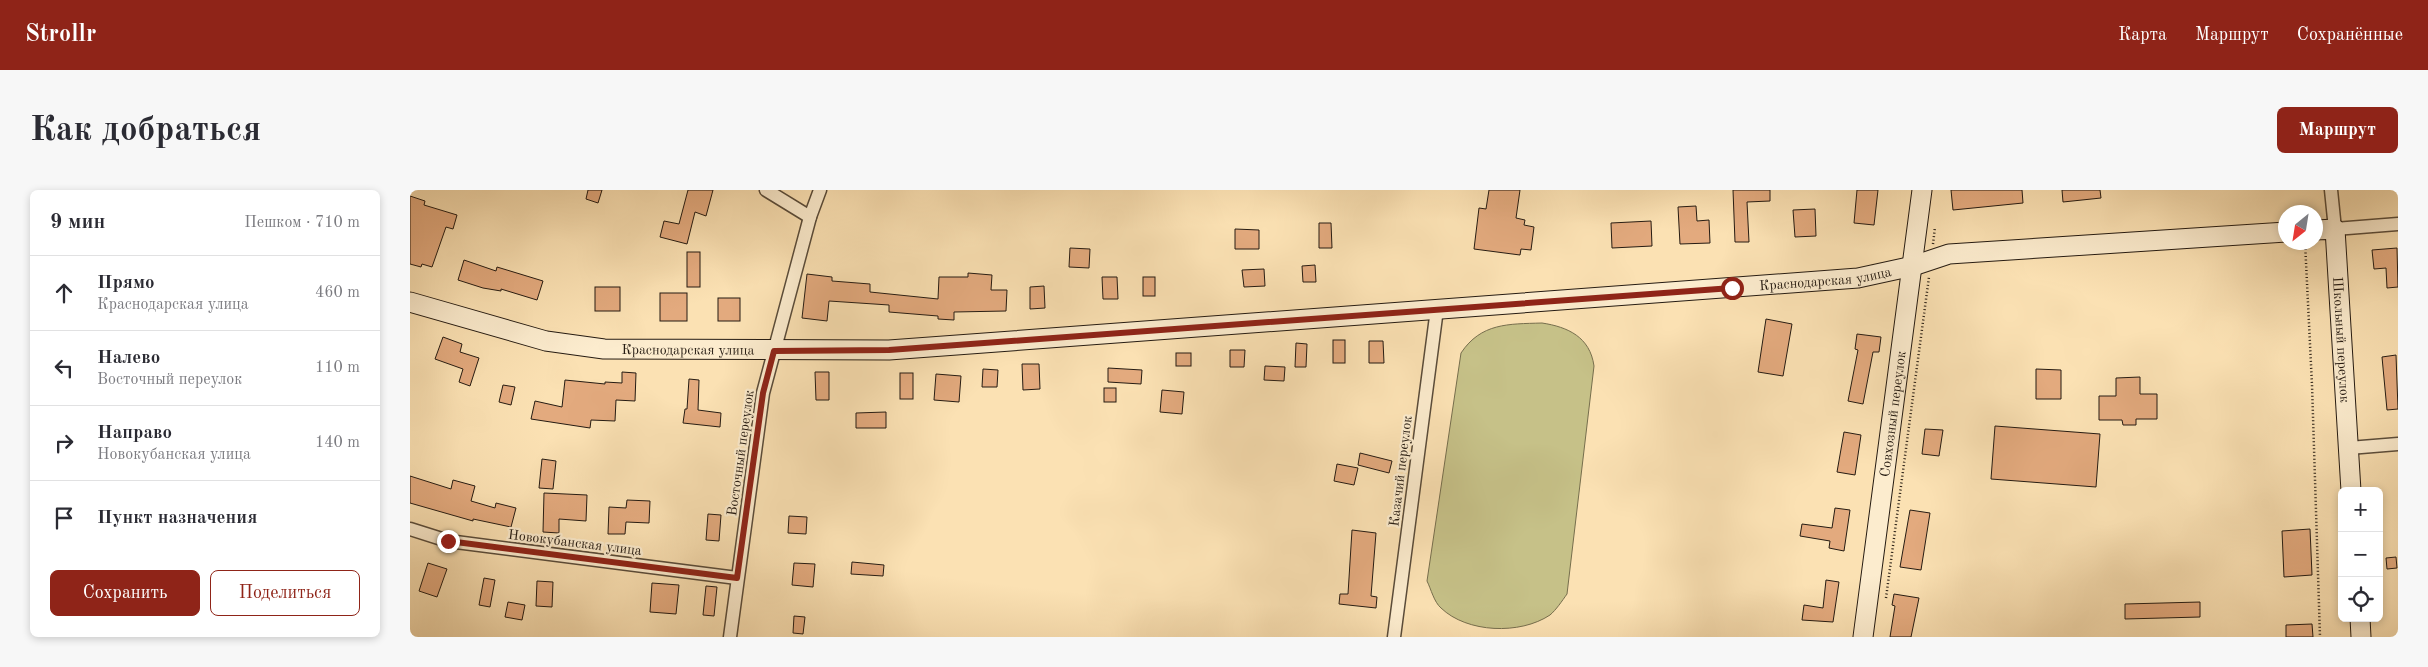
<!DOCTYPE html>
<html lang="ru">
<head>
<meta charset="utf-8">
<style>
	:root { --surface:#fff; --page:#f7f7f7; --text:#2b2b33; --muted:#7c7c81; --line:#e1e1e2; --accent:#8f2418 }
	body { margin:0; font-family:"Old Standard TT",serif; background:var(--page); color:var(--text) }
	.controls { position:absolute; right:15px; bottom:15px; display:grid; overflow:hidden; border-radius:8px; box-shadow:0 2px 8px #0003 }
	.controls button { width:45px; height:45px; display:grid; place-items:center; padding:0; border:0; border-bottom:1px solid var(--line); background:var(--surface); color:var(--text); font:25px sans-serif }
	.compass { position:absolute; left:1868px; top:15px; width:45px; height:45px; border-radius:50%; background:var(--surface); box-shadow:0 2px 8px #0003; rotate:210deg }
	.stop { position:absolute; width:15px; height:15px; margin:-11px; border:4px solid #8f2418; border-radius:50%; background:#fff }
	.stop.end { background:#8f2418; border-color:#fff; box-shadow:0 1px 5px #0008 }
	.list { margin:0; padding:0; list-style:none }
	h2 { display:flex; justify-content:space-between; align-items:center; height:65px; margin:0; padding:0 20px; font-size:21px }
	h2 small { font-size:16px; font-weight:400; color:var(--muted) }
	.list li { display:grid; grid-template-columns:32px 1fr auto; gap:15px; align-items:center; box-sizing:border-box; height:75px; padding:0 20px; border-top:1px solid var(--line) }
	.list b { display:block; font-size:19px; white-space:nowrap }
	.list p { margin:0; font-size:16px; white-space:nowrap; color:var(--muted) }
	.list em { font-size:16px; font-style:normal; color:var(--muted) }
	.actions { display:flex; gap:10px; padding:15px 20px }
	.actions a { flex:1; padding:11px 0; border:1px solid var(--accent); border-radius:8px; text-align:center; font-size:18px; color:var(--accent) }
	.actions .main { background:var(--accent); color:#fff }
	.icon { flex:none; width:28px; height:28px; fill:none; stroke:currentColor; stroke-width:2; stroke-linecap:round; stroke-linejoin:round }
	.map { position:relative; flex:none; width:1988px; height:447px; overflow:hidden; border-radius:8px }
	header { display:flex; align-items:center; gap:30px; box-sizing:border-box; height:70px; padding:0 25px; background:var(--accent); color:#fff }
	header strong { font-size:24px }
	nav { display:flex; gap:28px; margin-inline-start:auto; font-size:18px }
	.intro { display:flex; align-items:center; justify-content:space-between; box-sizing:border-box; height:120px; padding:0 30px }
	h1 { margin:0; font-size:35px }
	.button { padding:12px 22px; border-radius:8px; background:var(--accent); color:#fff; font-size:18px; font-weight:700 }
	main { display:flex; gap:30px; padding:0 30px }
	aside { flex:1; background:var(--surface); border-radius:8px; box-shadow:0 2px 8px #0003 }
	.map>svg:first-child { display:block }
</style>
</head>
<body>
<header>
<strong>Strollr</strong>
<nav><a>Карта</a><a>Маршрут</a><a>Сохранённые</a></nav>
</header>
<div class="intro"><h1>Как добраться</h1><a class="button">Маршрут</a></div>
<main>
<aside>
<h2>9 мин<small>Пешком · 710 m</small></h2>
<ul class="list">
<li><svg class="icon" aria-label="ahead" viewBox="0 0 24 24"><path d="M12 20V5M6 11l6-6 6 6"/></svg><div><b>Прямо</b><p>Краснодарская улица</p></div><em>460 m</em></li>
<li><svg class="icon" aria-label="left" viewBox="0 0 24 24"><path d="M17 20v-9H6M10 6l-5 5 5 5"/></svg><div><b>Налево</b><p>Восточный переулок</p></div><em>110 m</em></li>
<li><svg class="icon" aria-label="right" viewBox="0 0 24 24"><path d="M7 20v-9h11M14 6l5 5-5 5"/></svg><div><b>Направо</b><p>Новокубанская улица</p></div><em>140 m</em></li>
<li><svg class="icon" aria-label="arrive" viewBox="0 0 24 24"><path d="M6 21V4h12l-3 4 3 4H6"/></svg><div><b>Пункт назначения</b></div></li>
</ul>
<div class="actions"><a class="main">Сохранить</a><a>Поделиться</a></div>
</aside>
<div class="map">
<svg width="1988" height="447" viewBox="0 0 1988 447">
	<rect width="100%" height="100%" fill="#fbe1b3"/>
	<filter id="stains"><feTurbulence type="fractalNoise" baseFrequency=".004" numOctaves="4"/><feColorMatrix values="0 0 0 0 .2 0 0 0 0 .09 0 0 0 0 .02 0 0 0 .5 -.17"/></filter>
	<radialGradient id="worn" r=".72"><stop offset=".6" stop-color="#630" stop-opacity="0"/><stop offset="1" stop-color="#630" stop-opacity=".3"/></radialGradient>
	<path fill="#c6c188" stroke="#766e4d" d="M1132,133C1158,137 1180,147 1184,176L1157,404C1152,411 1146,420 1140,425C1110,445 1057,443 1031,418C1024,412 1021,399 1017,391L1051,163C1071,133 1098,134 1132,133Z"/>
	<g fill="#e3aa7e" stroke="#251b12">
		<path d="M178,0H192L188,13L176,9Z"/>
		<path d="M278,0H303L296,26L285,22L277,54L250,47L254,31L269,34Z"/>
		<path d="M1079,0H1110L1106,28L1115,30L1114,35L1124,37L1121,60L1111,59L1110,65L1064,59L1069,18L1076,19Z"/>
		<path d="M1323,0H1360V11L1337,12L1339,52H1325Z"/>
		<path d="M1447,0H1468L1464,35L1444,33Z"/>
		<path d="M1541,0H1612L1613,13L1543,20Z"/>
		<path d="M1652,0H1690L1691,8L1653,12Z"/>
		<path d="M0,6L15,11L14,15L47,25L43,39L36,37L22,77L12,74L11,77L0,74Z"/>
		<path d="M1286,16L1287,31L1299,30L1300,53L1270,54L1268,17Z"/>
		<path d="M1405,19L1406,46L1385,47L1383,20Z"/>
		<path d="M1241,31L1242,56L1202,58L1201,33Z"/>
		<path d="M909,33H921L922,58H909Z"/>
		<path d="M825,39L849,40V59H825Z"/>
		<path d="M660,58L680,59L679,78L659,77Z"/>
		<path d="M1987,58L1988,97L1977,98L1976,78L1964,79L1962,60Z"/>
		<rect x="277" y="62" width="13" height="35"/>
		<path d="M54,70L86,81L87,77L133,91L127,110L91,99V101L73,98L48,90Z"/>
		<path d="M905,75L906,92H893L892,76Z"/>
		<path d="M854,79L855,96L834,97L832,80Z"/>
		<path d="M558,83L582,85L581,100H597L596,121L544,122V130L528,129V126L479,122V115L419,111L417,131L392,128L397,84L422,87V91L460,94V102L528,109L529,87H558Z"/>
		<path d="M692,87H707L708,109H693Z"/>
		<rect x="733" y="87" width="12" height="19"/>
		<path d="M634,96L635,118L620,119V97Z"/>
		<rect x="185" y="97" width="25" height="24"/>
		<rect x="250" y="103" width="27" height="28"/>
		<rect x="308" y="108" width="22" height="23"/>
		<path d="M1356,129L1382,134L1373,186L1348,182Z"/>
		<path d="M1447,144L1471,147L1469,162H1463L1453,214L1438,211L1448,160L1445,159Z"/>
		<path d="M33,147L52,154L50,162L69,168L60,196L49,192L53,179L25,169Z"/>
		<rect x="923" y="150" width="12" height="23"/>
		<path d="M959,151H973L974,173H959Z"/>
		<path d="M886,153L897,154L896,177H885Z"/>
		<path d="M820,160H835L834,177H820Z"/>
		<rect x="766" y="163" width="15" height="13"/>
		<path d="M1986,165L1988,219L1977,220L1972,167Z"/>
		<path d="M612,174H629L630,199L613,200Z"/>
		<path d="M855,176L875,177L874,191L854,190Z"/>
		<path d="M698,178L732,180L731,194L698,192Z"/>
		<path d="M573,179L588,180L587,197H572Z"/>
		<path d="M1626,179L1651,180V209H1626Z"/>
		<path d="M212,182L226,183L225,211L206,210L205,231L181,230L180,238L121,229L125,211L152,217L155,190L195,194V192L212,193Z"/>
		<path d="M405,182H419V210H406Z"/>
		<rect x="490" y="183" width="13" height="26"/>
		<path d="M526,184L551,186L549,212L524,210Z"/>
		<path d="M1730,187V204H1747V229H1726V235H1713L1712,230H1689V206H1706V188Z"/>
		<path d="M279,189L289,190L288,220L311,223L310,237L273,233L275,219H277Z"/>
		<path d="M93,195L105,197L101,215L89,212Z"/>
		<rect x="694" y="198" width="12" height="14"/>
		<path d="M752,200L774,202L772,224L750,222Z"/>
		<path d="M476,222V238H446V223Z"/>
		<path d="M1585,236L1690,244L1686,297L1581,289Z"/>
		<path d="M1515,239L1533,240L1529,266L1512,264Z"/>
		<path d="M1434,242L1451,245L1445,285L1427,282Z"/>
		<path d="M950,263L982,271L979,283L948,275Z"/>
		<path d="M132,269L146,271L143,299L129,298Z"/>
		<path d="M927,274L948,278L944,295L924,291Z"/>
		<path d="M0,286L41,299L43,290L65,296L61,311L85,318L86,313L106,318L101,337L63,329V331L0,313Z"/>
		<path d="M134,303L177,305L176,331L149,329V343L133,342Z"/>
		<path d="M217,310L240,311L239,333L216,332L215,344H198L199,317L216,318Z"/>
		<path d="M1425,318L1440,320L1434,361L1419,358L1420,351L1390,346L1392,334L1422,338Z"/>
		<path d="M1500,320L1520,323L1511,380L1490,377Z"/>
		<path d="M298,324L311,325L309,351L296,350Z"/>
		<path d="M379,326L397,327L396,344L378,343Z"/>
		<path d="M1900,339L1902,385L1874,387L1872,341Z"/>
		<path d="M942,340L966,343L961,406L967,407L966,418L929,414L930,404H938Z"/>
		<path d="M1986,367L1987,378L1977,379L1976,368Z"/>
		<path d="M442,372L474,375L473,386L441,384Z"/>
		<path d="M18,373L37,379L27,407L9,401Z"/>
		<path d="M384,373L405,374L403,397L382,395Z"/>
		<path d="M74,388L85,390L80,417L69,415Z"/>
		<path d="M1416,390L1429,392L1423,432L1392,430L1394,415L1413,418Z"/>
		<path d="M127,391L143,392L142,417L126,416Z"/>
		<path d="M242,393L269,395L266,424L240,422Z"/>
		<path d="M296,396L307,397L304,426L293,425Z"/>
		<path d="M1484,404L1509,408L1501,447H1480L1485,416L1482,415Z"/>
		<path d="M98,412L115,415L112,430L95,427Z"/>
		<path d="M1790,412V427L1715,429V414Z"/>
		<path d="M384,426L395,427L393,444L383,443Z"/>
		<path d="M1902,434L1903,447H1876V435Z"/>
	</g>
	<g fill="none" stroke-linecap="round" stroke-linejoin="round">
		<defs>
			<g id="street">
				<path d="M356,0L400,27"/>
				<path d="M1921,0L1925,39L1988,34"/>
				<path d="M1939,258L1988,254"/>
				<path d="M0,339L38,351L327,388"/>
				<path d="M320,447L353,203L400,27L410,0"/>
				<path d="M984,447L1027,119"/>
			</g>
			<g id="secondary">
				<path id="s1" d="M1906,40L1925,39L1941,301"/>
				<path id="s2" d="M0,112L136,151L194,159L479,160L1448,88L1503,76L1539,64L1876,42"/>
				<path d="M1950,428L1951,447"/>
				<path id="s3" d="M1453,447L1512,0"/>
			</g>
		</defs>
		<use href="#street" stroke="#5a4c3a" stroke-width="15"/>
		<use href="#secondary" stroke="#251b12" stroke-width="21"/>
		<g stroke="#251b12" stroke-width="2.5" stroke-dasharray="1 2.5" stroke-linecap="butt">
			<path d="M1895,52L1902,195L1910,447"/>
			<path d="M1523,54L1525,37"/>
			<path d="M1476,408L1519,87"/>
		</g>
		<use href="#street" stroke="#fcecce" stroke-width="12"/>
		<use href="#secondary" stroke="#fcecce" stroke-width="19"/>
	</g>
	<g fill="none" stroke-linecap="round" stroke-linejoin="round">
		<path stroke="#8f2418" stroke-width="6" d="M38,351L327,388L353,203L364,161L479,160L1322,98"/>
	</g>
	<g text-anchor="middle" stroke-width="4.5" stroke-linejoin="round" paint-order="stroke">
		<g font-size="14" fill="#251b12" stroke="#fcecce">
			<text dy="5" stroke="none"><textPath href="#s2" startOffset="1424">Краснодарская улица</textPath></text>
			<text dy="5" stroke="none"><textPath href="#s1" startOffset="130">Школьный переулок</textPath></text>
			<text dy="5" stroke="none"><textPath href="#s2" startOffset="284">Краснодарская улица</textPath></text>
			<text dy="5" stroke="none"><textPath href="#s3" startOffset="225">Совхозный переулок</textPath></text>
			<text transform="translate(330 263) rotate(-82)" y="5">Восточный переулок</text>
			<text transform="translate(990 281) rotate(-83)" y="5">Казачий переулок</text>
			<text transform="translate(165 352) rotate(7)" y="5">Новокубанская улица</text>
		</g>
	</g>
	<rect width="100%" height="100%" filter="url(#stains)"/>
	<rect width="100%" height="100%" fill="url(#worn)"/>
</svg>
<div class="controls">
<button>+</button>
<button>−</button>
<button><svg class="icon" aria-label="locate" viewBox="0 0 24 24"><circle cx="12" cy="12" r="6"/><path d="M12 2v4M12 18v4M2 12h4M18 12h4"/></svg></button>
</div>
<svg class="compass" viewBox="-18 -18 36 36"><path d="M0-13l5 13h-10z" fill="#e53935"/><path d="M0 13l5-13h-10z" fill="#7c7c81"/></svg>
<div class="stop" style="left:1322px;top:98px"></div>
<div class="stop end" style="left:38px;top:351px"></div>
</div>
</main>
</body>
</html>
